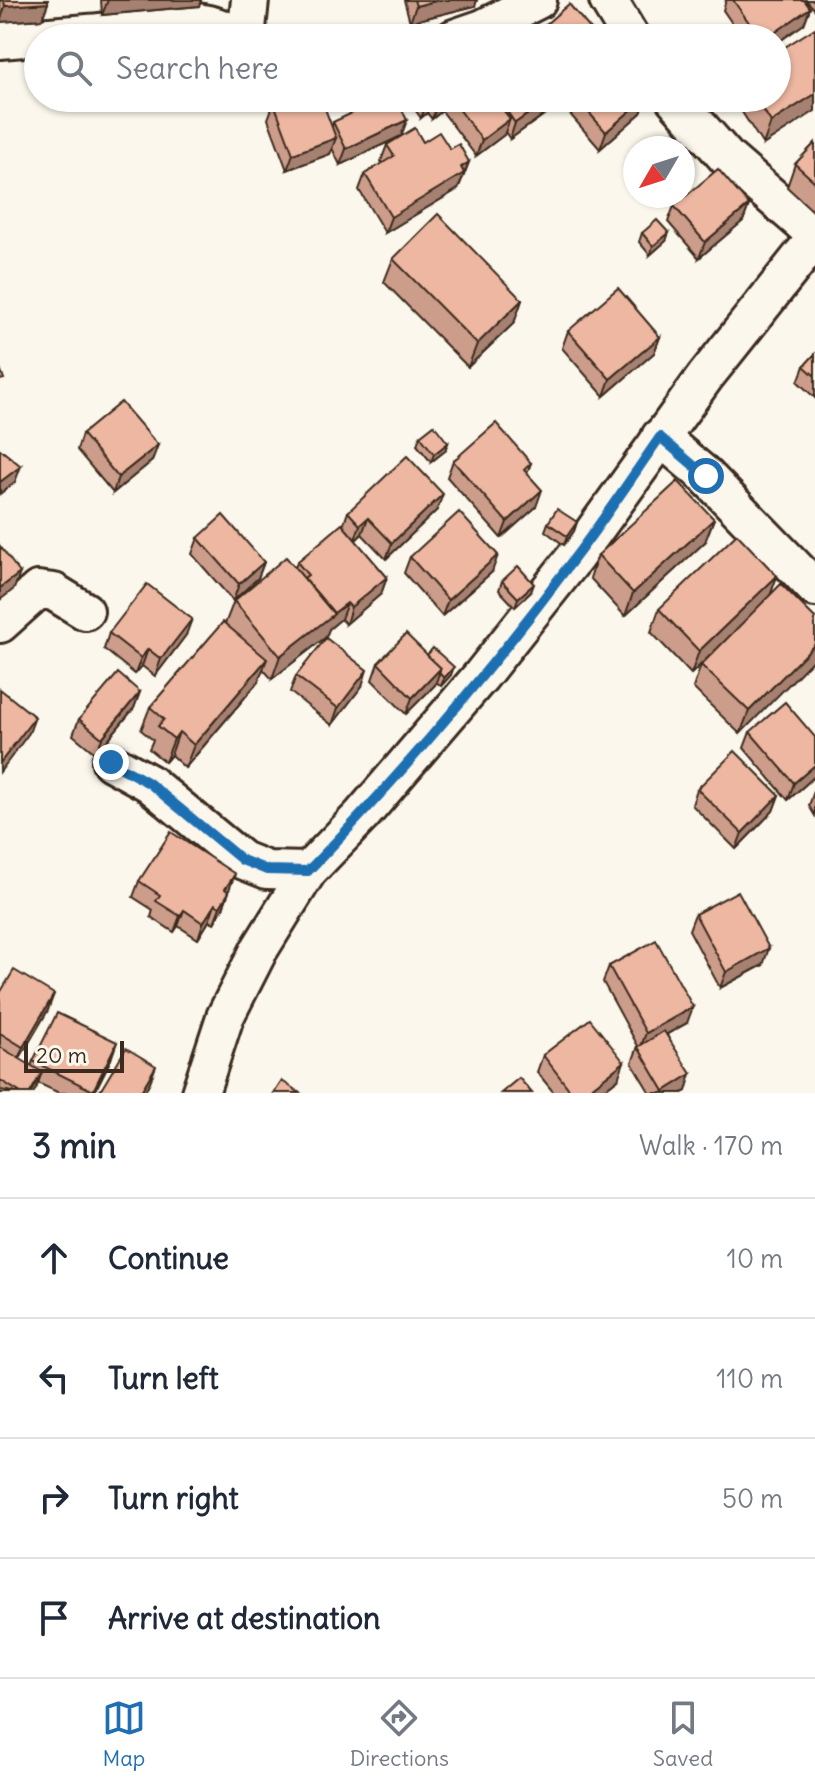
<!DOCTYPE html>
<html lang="en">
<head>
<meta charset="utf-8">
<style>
	:root { --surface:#fff; --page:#f2f2f3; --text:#1f2937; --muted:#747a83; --line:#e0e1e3; --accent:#1f6fb2 }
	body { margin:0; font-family:Delius,sans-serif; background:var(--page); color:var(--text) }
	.compass { position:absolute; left:623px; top:136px; width:72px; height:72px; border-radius:50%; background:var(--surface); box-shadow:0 2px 6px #0004; rotate:231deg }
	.scale { position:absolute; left:24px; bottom:20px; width:100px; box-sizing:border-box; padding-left:8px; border:4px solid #3b2a1e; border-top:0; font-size:22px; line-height:28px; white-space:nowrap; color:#3b2a1e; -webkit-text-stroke:6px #fbf7ec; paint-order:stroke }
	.stop { position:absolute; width:24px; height:24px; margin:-18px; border:6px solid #1f6fb2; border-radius:50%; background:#fff }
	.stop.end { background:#1f6fb2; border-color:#fff; box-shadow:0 2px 8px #0008 }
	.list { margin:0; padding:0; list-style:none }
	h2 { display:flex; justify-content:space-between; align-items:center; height:104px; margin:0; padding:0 32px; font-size:34px }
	h2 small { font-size:26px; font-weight:400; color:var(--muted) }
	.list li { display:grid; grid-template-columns:52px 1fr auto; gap:24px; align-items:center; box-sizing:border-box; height:120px; padding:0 32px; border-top:2px solid var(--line) }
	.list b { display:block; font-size:30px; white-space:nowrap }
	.list em { font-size:26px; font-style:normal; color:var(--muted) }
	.icon { flex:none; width:44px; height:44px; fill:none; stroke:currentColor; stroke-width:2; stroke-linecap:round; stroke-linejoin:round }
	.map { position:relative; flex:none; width:815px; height:1093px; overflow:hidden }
	.search { position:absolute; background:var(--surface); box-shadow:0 2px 6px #0004; left:24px; right:24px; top:24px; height:88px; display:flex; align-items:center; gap:20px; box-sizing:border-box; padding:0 28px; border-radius:44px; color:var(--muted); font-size:30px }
	.sheet { height:584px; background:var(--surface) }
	nav { display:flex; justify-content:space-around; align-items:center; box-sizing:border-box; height:112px; border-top:2px solid var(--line); background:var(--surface); font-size:22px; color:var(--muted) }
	nav a { display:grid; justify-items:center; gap:4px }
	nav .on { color:var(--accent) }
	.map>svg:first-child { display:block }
</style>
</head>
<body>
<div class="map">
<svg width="815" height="1093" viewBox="0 0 815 1093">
	<rect width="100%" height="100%" fill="#fbf7ec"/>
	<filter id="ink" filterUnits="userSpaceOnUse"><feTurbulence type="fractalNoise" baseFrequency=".0125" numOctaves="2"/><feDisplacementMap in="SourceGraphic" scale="16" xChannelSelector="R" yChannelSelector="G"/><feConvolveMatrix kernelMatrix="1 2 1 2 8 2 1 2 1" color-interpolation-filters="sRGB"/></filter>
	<g filter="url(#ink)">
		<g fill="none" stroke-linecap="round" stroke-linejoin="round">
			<defs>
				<g id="minor">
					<path d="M608,0L631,38"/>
					<path d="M246,38L250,0"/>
					<path d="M454,38L483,28L538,0"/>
					<path d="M0,40C33,37 67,35 100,32C144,26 199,8 239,38"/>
					<path d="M674,98L728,159L815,234"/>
					<path d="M660,437L706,476L815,588"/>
					<path d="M0,624L38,590L54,592L85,611"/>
					<path d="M111,762L149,783L242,860L267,870L308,871"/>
					<path d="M200,1093L225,1017L259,950L308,871L362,815L481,676L576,556L705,377L815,239"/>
				</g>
			</defs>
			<use href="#minor" stroke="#3b2a1e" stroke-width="42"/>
			<use href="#minor" stroke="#fbf7ec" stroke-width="36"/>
		</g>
		<g fill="#cc9d8a" stroke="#3b2a1e" stroke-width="2">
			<path d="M0,0H48V3L42,19L0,22Z"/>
			<path d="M101,0H201L199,6L102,15Z"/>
			<path d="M404,0H477L475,6L410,22Z"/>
			<path d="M726,0H804L810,8L804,24L777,38H742L723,10Z"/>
			<path d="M806,0H815V10Z"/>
			<path d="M815,28L763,145L733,98H777Z"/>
			<path d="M408,98H556L552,109L510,139L505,132L504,135L476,156L442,111L432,119L427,113L421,118L408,100Z"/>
			<path d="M574,98H647L641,113L600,149L569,113Z"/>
			<path d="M274,103L332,127L333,122L407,120L401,136L340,165L332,148L330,154L287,170L268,119Z"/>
			<path d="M423,142L450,149L469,162L463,178L462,179L458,189L385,233L359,190L365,174L382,163L381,161L387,145Z"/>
			<path d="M815,143V213L787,187L795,164Z"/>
			<path d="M749,205L743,221L699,258L668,222L674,206Z"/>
			<path d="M642,233L666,241L650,255L639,242Z"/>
			<path d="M393,259L522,300L514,323L468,367L384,282Z"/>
			<path d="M568,331L660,337L654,353L604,396L562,348Z"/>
			<path d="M815,354V398L798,382L804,366Z"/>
			<path d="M82,434L152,461L113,493L77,450Z"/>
			<path d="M420,436L448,443L445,451L431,462L417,445Z"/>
			<path d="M453,461L531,463L527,474L536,507L501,538L447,477Z"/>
			<path d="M437,510L386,559L362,534L355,541L387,577L381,594L346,624L341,619L329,629L326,637L272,679L263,669L258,682L185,768L171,755L165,762L149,749L153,740L141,730L150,707L225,624L234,601L295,568L297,562L343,526L348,512Z"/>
			<path d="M577,522L574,531L564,545L545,531L548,523Z"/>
			<path d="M198,538L264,562L258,578L233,601L192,554Z"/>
			<path d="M705,542L625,616L590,578L598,555Z"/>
			<path d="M410,557L492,572L442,616L404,573Z"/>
			<path d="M777,576L770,595L815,618L740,734L693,688L701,665L728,638L691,674L651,632L659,609Z"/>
			<path d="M502,581L531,592L515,607L499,590Z"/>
			<path d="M109,633L186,635L155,676L142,666L135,674L104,649Z"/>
			<path d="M427,655L451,675L441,686L436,682L435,685L406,714L372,680L378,663Z"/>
			<path d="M296,676L362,686L332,725L290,692Z"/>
			<path d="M140,692L134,708L96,754L73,735L79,719Z"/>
			<path d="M750,732L815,737V776L788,800L744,748Z"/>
			<path d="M815,788V816L809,806Z"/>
			<path d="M697,789L779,795L773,811L736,849L692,805Z"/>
			<path d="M139,881L229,891L223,908L214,923L209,921L198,939L178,926L174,932L151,917L153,910L133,897Z"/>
			<path d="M695,914L763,965L720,988L689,930Z"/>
			<path d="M609,966L687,1023L667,1034L686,1091L682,1093H650L632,1063L638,1046L603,982Z"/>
			<path d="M0,993L48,1010L19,1059L31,1066L33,1061L111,1059L94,1093H59L38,1083L33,1093H0Z"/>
			<path d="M543,1055L618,1079L600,1093H554L537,1072Z"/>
		</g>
		<g fill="#a68071" stroke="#3b2a1e" stroke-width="2">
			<path d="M108,0H201L199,6L102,15Z"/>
			<path d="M439,0H477L475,6L410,22L416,6Z"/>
			<path d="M48,3L42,19L0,22L5,6Z"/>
			<path d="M810,8L804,24L777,43V38H767Z"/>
			<path d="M815,94V111L763,145L771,122Z"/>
			<path d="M433,98L427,113L421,118L427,102Z"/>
			<path d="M444,98H447L442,111L432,119L438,103Z"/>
			<path d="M551,98H556L552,109L510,139L515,123Z"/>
			<path d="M645,98H647L641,113L600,149L606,132Z"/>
			<path d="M510,119L504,135L476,156L482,140Z"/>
			<path d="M407,120L401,136L340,165L346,149Z"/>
			<path d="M336,138L330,154L287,170L293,154Z"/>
			<path d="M469,162L458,189L385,233L391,217Z"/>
			<path d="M749,205L743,221L699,258L705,242Z"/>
			<path d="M669,233L666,241L650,255L653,246Z"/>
			<path d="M522,300L514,323L468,367L477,344Z"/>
			<path d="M660,337L654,353L604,396L610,379Z"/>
			<path d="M448,443L445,451L431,462L434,454Z"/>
			<path d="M158,445L152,461L113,493L118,477Z"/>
			<path d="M21,466L15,482L0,494V482Z"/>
			<path d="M542,490L536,507L501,538L507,522Z"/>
			<path d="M443,494L437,510L386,559L392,543Z"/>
			<path d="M368,518L362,534L354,542L360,525Z"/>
			<path d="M714,519L705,542L625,616L633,593Z"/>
			<path d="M577,522L574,531L564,545L567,536Z"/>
			<path d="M498,555L492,572L442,616L448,600Z"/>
			<path d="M264,562L258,578L233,601L239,584Z"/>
			<path d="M20,573L14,589L0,600V588Z"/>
			<path d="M777,576L769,599L691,674L699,651Z"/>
			<path d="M387,577L381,594L346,624L351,607Z"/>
			<path d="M534,584L531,592L515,607L518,598Z"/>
			<path d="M347,603L341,619L329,629L326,637L272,679L280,656Z"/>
			<path d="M192,619L186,635L155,676L161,659Z"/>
			<path d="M815,644V658L740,734L749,711Z"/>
			<path d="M148,649L142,666L135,674L141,658Z"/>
			<path d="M267,659L258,682L185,768L194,745Z"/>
			<path d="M454,667L451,675L441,686L444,678Z"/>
			<path d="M441,668L435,685L406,714L412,698Z"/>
			<path d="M367,670L362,686L332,725L338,708Z"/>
			<path d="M140,692L134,708L96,754L102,738Z"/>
			<path d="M35,717L29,733L0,772V763Z"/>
			<path d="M179,732L171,755L165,762L174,739Z"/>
			<path d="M815,765V776L788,800L794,783Z"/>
			<path d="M779,795L773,811L736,849L742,833Z"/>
			<path d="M235,874L229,890L220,905L225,889Z"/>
			<path d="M229,892L223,908L214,923L220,907Z"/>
			<path d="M215,904L209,921L198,939L203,923Z"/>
			<path d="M184,910L178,926L174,932L180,916Z"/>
			<path d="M769,948L763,965L720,988L726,972Z"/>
			<path d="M54,994L48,1010L17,1063L23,1047Z"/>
			<path d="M693,1007L687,1023L640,1049L646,1033Z"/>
			<path d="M117,1042L111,1059L94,1093H92Z"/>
			<path d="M624,1062L618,1079L600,1093H585Z"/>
			<path d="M156,1066L150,1082L144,1093H140Z"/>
			<path d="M42,1072L36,1089L33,1093H30Z"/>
			<path d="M691,1074L686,1091L682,1093H663L664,1091Z"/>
		</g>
		<g fill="#edb7a1" stroke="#3b2a1e" stroke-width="2">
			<path d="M4,0H48V3L5,6Z"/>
			<path d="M414,0H439L416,6Z"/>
			<path d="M733,0H804L810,8L767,38H760Z"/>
			<path d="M569,4L598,38H530Z"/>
			<path d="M815,28V94L771,122L756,98H777V52Z"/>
			<path d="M288,98H321L336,138L293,154L274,103Z"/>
			<path d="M384,98H396L407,120L346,149L333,122Z"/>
			<path d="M434,98H444L438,103Z"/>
			<path d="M451,98H494L510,119L482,140Z"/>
			<path d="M498,98H551L515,123Z"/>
			<path d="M576,98H645L606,132Z"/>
			<path d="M415,128L423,142L439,132L450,149L459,144L469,162L461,167L464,173L391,217L365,174L394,156L387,145Z"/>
			<path d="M815,143V182L795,164Z"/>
			<path d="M718,169L749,205L705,242L674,206Z"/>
			<path d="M438,214L522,300L477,344L393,259Z"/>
			<path d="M657,220L669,233L653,246L642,233Z"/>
			<path d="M618,288L660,337L610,379L568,331Z"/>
			<path d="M815,354V376L804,366Z"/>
			<path d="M0,368L4,379L0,380Z"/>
			<path d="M121,402L158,445L118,477L82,434Z"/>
			<path d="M496,423L531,463L524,470L542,490L507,522L453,461Z"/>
			<path d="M434,425L448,443L434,454L420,436Z"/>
			<path d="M0,449L21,466L0,482Z"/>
			<path d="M407,456L443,494L392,543L368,518L360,525L348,512Z"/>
			<path d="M678,481L714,519L633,593L598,555Z"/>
			<path d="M557,509L577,522L567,536L548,523Z"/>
			<path d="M459,512L498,555L448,600L410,557Z"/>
			<path d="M223,515L264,562L239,584L198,538Z"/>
			<path d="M342,524L387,577L351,607L347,603L334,613L304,578L308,575L297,562Z"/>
			<path d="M737,534L777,576L699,651L659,609Z"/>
			<path d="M0,546L20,573L0,588Z"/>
			<path d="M286,557L334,614L280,656L234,601Z"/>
			<path d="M518,566L534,584L518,598L502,581Z"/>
			<path d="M147,584L192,619L161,659L148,649L141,658L109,633Z"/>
			<path d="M781,584L815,618V644L749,711L701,665Z"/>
			<path d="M223,622L267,659L194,745L179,732L174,739L158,726L164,719L150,707Z"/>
			<path d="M406,634L441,668L412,698L378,663Z"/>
			<path d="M326,638L367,670L338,708L296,676Z"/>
			<path d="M433,648L454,667L444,678L439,673L441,668L427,655Z"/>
			<path d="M118,673L140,692L102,738L79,719Z"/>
			<path d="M0,689L35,717L0,763Z"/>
			<path d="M785,702L815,737V765L794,783L750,732Z"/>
			<path d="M735,751L779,795L742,833L697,789Z"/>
			<path d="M171,832L235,874L225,889L229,892L220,907L215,904L203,923L184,910L180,916L156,901L160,895L139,881Z"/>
			<path d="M738,891L769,948L726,972L695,914Z"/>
			<path d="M656,940L693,1007L646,1033L609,966Z"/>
			<path d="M14,970L54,994L23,1047L0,1033V993Z"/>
			<path d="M57,1013L117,1042L93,1091L33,1061Z"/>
			<path d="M590,1019L624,1062L585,1093H572L543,1055Z"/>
			<path d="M664,1031L691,1074L664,1091L638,1047Z"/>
			<path d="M0,1047L42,1072L30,1093H21L0,1080Z"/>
			<path d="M126,1048L156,1066L140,1093H99Z"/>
			<path d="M519,1078L532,1093H501Z"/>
			<path d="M282,1081L300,1093H274Z"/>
			<path d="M0,1090L14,1092V1093H0Z"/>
		</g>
	</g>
	<g fill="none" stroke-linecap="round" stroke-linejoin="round" filter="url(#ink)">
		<path stroke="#1f6fb2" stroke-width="10" d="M111,762L149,783L242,860L267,870L308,871C404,772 494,666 576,556C605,518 632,477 660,437L706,476"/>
	</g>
</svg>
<svg class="compass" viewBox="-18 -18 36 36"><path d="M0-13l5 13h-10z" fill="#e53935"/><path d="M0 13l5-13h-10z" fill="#747a83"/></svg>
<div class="scale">20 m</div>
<div class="stop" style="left:706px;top:476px"></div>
<div class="stop end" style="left:111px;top:762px"></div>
<div class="search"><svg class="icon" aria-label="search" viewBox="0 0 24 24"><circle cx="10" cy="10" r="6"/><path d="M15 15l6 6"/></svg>Search here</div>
</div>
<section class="sheet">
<h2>3 min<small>Walk · 170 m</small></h2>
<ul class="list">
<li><svg class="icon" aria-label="ahead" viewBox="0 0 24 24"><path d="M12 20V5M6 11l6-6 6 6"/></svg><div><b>Continue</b></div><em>10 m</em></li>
<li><svg class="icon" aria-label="left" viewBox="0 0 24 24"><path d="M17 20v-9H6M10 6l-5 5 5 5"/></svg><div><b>Turn left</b></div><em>110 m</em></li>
<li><svg class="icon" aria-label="right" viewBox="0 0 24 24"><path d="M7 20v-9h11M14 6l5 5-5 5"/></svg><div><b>Turn right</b></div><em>50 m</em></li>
<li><svg class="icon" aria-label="arrive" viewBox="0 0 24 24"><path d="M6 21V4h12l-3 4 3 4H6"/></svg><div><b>Arrive at destination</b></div></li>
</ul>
</section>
<nav>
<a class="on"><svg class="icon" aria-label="map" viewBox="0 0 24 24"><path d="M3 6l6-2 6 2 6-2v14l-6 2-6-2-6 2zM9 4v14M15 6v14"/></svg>Map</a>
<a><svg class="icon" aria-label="directions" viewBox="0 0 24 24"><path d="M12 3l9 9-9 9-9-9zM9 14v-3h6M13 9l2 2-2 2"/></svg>Directions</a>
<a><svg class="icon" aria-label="saved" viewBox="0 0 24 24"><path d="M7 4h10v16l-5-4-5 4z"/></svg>Saved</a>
</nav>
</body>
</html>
